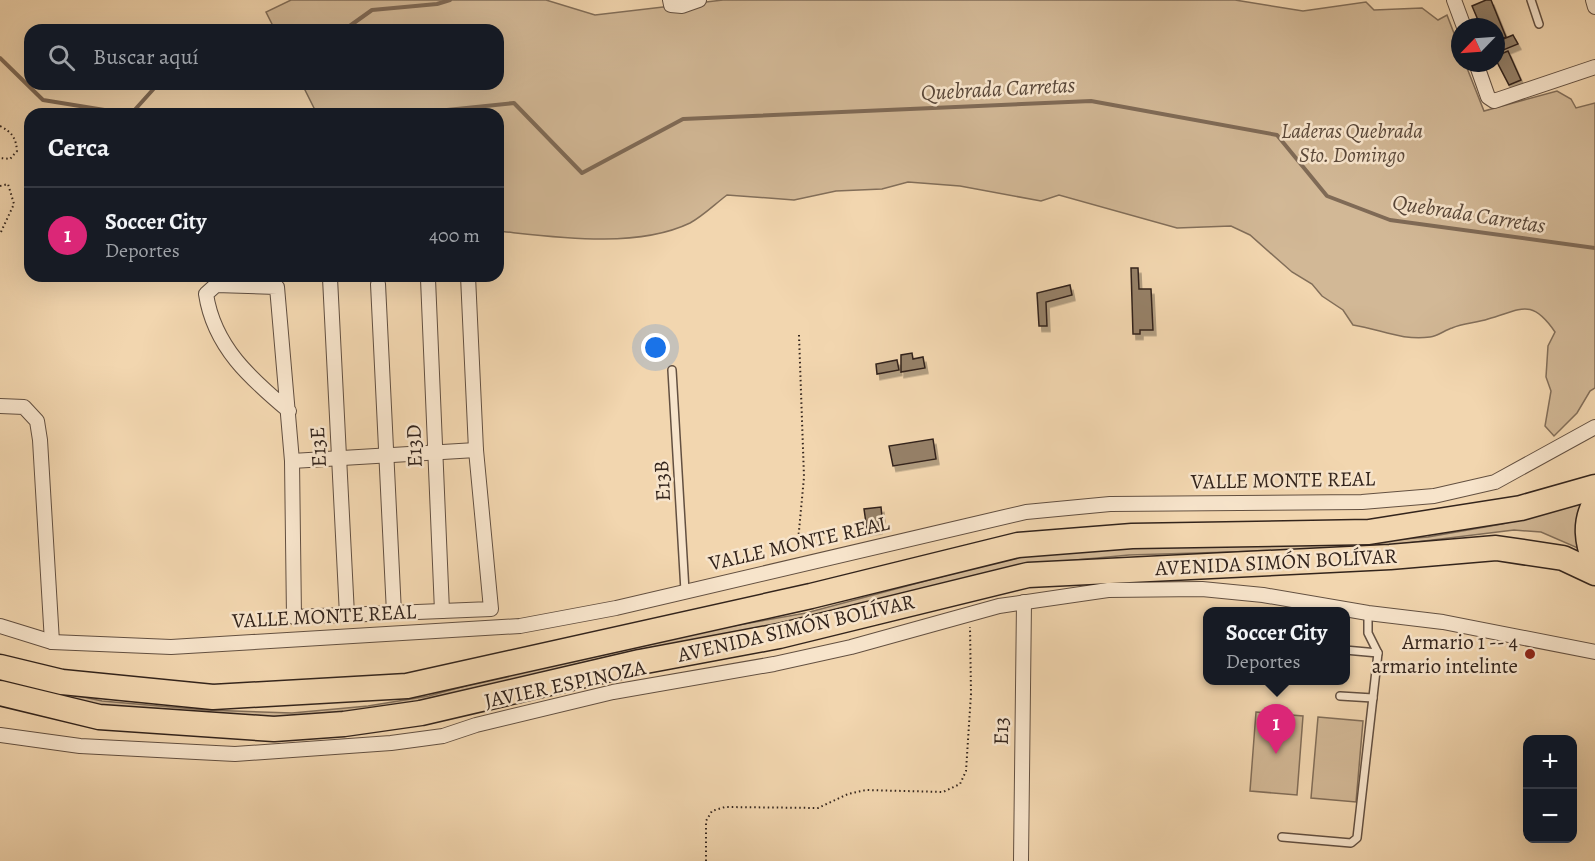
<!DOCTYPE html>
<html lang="es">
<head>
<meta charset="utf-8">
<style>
	:root { --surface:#171b24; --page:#242831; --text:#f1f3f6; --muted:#9ea1a6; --line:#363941; --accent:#db2777 }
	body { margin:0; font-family:Alegreya,serif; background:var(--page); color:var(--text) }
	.controls { position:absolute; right:18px; bottom:18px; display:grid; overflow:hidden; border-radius:12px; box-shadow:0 6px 24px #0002 }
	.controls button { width:54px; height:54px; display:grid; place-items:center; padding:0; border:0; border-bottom:2px solid var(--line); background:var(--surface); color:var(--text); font:30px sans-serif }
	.compass { position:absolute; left:1451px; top:18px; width:54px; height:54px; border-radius:50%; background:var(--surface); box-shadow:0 6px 24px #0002; rotate:245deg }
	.you { position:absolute; left:656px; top:348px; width:21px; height:21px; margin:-15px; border:4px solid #fff; border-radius:50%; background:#1a73e8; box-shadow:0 0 0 9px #1a73e833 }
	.badge { display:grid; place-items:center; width:39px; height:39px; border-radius:50%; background:var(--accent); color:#fff; font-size:20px; font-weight:700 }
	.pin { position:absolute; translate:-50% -50px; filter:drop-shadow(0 2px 3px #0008) }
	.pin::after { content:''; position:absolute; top:32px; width:21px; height:18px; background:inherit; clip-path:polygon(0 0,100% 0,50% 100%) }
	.popup { position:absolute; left:1203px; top:607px; width:147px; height:78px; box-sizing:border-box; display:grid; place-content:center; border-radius:12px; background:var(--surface); filter:drop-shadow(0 2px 4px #0005); font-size:20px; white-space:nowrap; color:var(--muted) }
	.popup b { font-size:22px; color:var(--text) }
	.popup::after { content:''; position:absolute; left:50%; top:100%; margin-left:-12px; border:12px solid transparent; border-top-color:var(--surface) }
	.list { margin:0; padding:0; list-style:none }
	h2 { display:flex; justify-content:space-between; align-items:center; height:78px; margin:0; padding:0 24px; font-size:26px }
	h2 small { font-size:20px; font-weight:400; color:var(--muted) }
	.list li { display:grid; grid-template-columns:39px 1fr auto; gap:18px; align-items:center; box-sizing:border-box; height:96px; padding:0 24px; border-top:2px solid var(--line) }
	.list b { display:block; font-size:22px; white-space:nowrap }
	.list p { margin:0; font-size:20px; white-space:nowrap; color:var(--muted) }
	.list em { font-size:20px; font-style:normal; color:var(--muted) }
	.icon { flex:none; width:33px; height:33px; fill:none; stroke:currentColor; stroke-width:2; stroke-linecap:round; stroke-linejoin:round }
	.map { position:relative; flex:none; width:1595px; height:861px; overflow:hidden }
	.search { position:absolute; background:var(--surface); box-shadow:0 6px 24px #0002; left:24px; top:24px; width:480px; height:66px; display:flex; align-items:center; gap:15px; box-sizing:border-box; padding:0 21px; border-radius:18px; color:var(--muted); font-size:22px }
	.panel { position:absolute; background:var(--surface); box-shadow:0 6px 24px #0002; left:24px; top:108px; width:480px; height:174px; border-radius:18px }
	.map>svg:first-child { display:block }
</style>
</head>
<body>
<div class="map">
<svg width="1595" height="861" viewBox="0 0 1595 861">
	<defs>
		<filter id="shadow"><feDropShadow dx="3" dy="5.5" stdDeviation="0" flood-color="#0004"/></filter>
	</defs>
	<rect width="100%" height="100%" fill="#f2d6af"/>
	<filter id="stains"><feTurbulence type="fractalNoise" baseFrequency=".00333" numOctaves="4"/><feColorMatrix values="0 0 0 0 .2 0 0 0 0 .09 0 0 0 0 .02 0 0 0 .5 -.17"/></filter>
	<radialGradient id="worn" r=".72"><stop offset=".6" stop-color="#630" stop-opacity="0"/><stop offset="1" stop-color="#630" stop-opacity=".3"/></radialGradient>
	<g fill="#d2b896" stroke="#826e59" stroke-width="1.5">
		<path d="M291,0H546L595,15L723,0H1235L1303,11L1366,2L1374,10L1422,8L1438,20L1447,15L1460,49V63H1465L1484,111L1557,91L1571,99L1576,108L1595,103V388L1590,391L1577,413L1554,436L1545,426L1551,391L1546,377L1548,346L1555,332C1531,297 1521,310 1488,319C1476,323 1463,323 1452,328C1445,330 1438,336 1430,337C1402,341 1380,329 1353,325L1343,310L1322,296L1312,284L1292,272L1250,235L1231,226L1177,228L1059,195L1041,201L960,186L908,182L882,189L836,191L794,200L727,195C715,204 703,216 690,223C636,249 555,237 498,231V114H317L302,84H498V30H275L266,12Z"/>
		<path d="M1585,503L1580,549L1541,532L1514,530L1367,548L1129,555L1065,561L450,697L294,720L149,716L0,688V679L102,701L205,710L292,713L368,706L429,696L522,670L676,636L806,613L996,562L1038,554L1098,548L1367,542L1428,537L1502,524Z"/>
		<path d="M1256,712L1303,716L1297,795L1250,791Z"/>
		<path d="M1318,717L1363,721L1356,802L1311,798Z"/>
	</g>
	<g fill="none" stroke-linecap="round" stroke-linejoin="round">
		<g stroke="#7f6a56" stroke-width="4">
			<path d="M344,30L372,10L437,4L450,0"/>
			<path d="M0,58L43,100L129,114"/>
			<path d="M131,114L158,84"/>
			<path d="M408,114L514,103L582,173L683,119L1091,101L1277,135L1327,196L1390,220L1595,248"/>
		</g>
	</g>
	<g fill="#968168" stroke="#33241c" stroke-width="1.5" filter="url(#shadow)">
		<path d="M1486,0H1491L1506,37L1496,41V27H1481L1472,6Z"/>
		<path d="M1513,35L1518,44L1496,53V42Z"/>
		<path d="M1508,51L1521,80L1509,85L1496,60V56Z"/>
		<path d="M1131,268H1138L1139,289H1151L1153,330H1140V334H1133Z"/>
		<path d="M1070,285L1072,295L1046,302L1047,326H1039L1037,293Z"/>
		<path d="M912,353L913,359L923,357L925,368L901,372V355Z"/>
		<path d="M897,360L899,370L877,374L876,364Z"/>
		<path d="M933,439L936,459L893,466L889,446Z"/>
		<path d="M881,507L882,517H878L879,528L867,530L864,509Z"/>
	</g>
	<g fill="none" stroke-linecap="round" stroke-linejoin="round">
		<defs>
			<g id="lane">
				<path d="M1531,0L1539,24"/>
				<path d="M672,370L685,591"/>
				<path d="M1345,650L1378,653"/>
				<path d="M1340,696L1373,698"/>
				<path d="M1282,837L1351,843L1357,838L1378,653L1368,633V613"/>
			</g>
			<g id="street">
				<path d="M670,0L671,5L682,6L699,0"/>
				<path d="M1454,0L1464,27"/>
				<path d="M1593,0L1595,7"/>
				<path d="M1476,63L1488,97L1494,101L1595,67"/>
				<path d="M330,278L347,615"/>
				<path d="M428,279L442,611"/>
				<path d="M378,284L394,613"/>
				<path d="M0,406L24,407L37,421L40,440L52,642"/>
				<path d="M289,411C251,379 214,347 206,294L216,285L277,287L292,461L294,617L491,609L476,450L468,276"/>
				<path d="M292,461L476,450"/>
				<path d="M0,626L52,642L171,647L520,626L616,608L1026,512L1110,504L1362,502L1434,496L1495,482L1595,427"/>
				<path d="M0,735L80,746L235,754L391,743L443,736L476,725L613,692L774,664L851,647L999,606L1108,590L1202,589L1263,595L1368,613L1443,622L1595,652"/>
				<path d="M1021,861L1024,602"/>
			</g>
			<g id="highway">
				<path d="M1595,503C1584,523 1587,542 1595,563"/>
				<path d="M0,667L62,682L213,697L407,686L811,596L1018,545L1132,536L1369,532L1521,508L1595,487"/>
				<path d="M0,693L99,717L274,729L344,724L421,713L640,662L779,636L1028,575L1390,557L1496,548L1563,558L1595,573"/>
			</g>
		</defs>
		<use href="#lane" stroke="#635041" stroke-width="10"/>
		<use href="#street" stroke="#635041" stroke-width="16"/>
		<use href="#highway" stroke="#33241c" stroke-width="27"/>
		<g stroke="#33241c" stroke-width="2" stroke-dasharray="1.5 3" stroke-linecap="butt">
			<path d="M0,126C12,132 16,138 17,151L10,159L0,158"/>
			<path d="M0,186L8,184L14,204L0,234"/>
			<path d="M797,552L804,477L799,335"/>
			<path d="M706,861V821L712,811L725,807L818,808L848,794L866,790L943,792L960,784L966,771L971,694L970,627"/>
		</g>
		<use href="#lane" stroke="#f7e4cb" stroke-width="7"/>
		<use href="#street" stroke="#f7e4cb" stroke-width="14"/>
		<use href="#highway" stroke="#f2d6af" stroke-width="24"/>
	</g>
	<circle fill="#8f2418" stroke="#f7e4cb" stroke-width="2" cx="1530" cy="654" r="6"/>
	<g text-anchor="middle" stroke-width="5" stroke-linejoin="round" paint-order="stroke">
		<g font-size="21" font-style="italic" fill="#5b493a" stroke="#f7e4cb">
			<text x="1352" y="138">Laderas Quebrada<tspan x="1352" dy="24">Sto. Domingo</tspan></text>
		</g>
		<g font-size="21" fill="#33241c" stroke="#f7e4cb">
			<text transform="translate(414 446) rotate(-92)" y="7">E13D</text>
			<text transform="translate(318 447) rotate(-93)" y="7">E13E</text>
			<text transform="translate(1283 480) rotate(-1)" y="7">VALLE MONTE REAL</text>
			<text transform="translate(662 481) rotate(-93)" y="7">E13B</text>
			<text transform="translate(799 543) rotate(-13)" y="7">VALLE MONTE REAL</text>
			<text transform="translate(1276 562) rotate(-3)" y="7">AVENIDA SIMÓN BOLÍVAR</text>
			<text transform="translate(324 616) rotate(-3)" y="7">VALLE MONTE REAL</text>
			<text transform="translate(796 628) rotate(-13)" y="7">AVENIDA SIMÓN BOLÍVAR</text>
			<text transform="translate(565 684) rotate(-12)" y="7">JAVIER ESPINOZA</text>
			<text transform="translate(1001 731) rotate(-89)" y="7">E13</text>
		</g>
		<g font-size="21" fill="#33241c" stroke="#f7e4cb" text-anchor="end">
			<text x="1518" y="649">Armario 1 -- 4<tspan x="1518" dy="24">armario intelinte</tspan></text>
		</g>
		<g font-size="22" font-style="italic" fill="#594739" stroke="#f7e4cb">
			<text transform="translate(998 88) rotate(-3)" y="8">Quebrada Carretas</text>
			<text transform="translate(1469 213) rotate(9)" y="8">Quebrada Carretas</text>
		</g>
	</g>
	<rect width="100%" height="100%" filter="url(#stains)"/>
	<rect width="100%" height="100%" fill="url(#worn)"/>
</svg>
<div class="controls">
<button>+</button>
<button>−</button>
</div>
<svg class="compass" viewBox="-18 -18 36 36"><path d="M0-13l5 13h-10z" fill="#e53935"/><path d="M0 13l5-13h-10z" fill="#9ea1a6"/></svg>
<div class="you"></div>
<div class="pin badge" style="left:1276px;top:754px">1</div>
<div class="popup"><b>Soccer City</b>Deportes</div>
<div class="search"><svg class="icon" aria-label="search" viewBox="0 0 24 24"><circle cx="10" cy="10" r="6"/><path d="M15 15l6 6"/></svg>Buscar aquí</div>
<section class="panel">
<h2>Cerca<small></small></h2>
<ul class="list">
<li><span class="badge">1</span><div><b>Soccer City</b><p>Deportes</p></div><em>400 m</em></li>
</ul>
</section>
</div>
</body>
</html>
